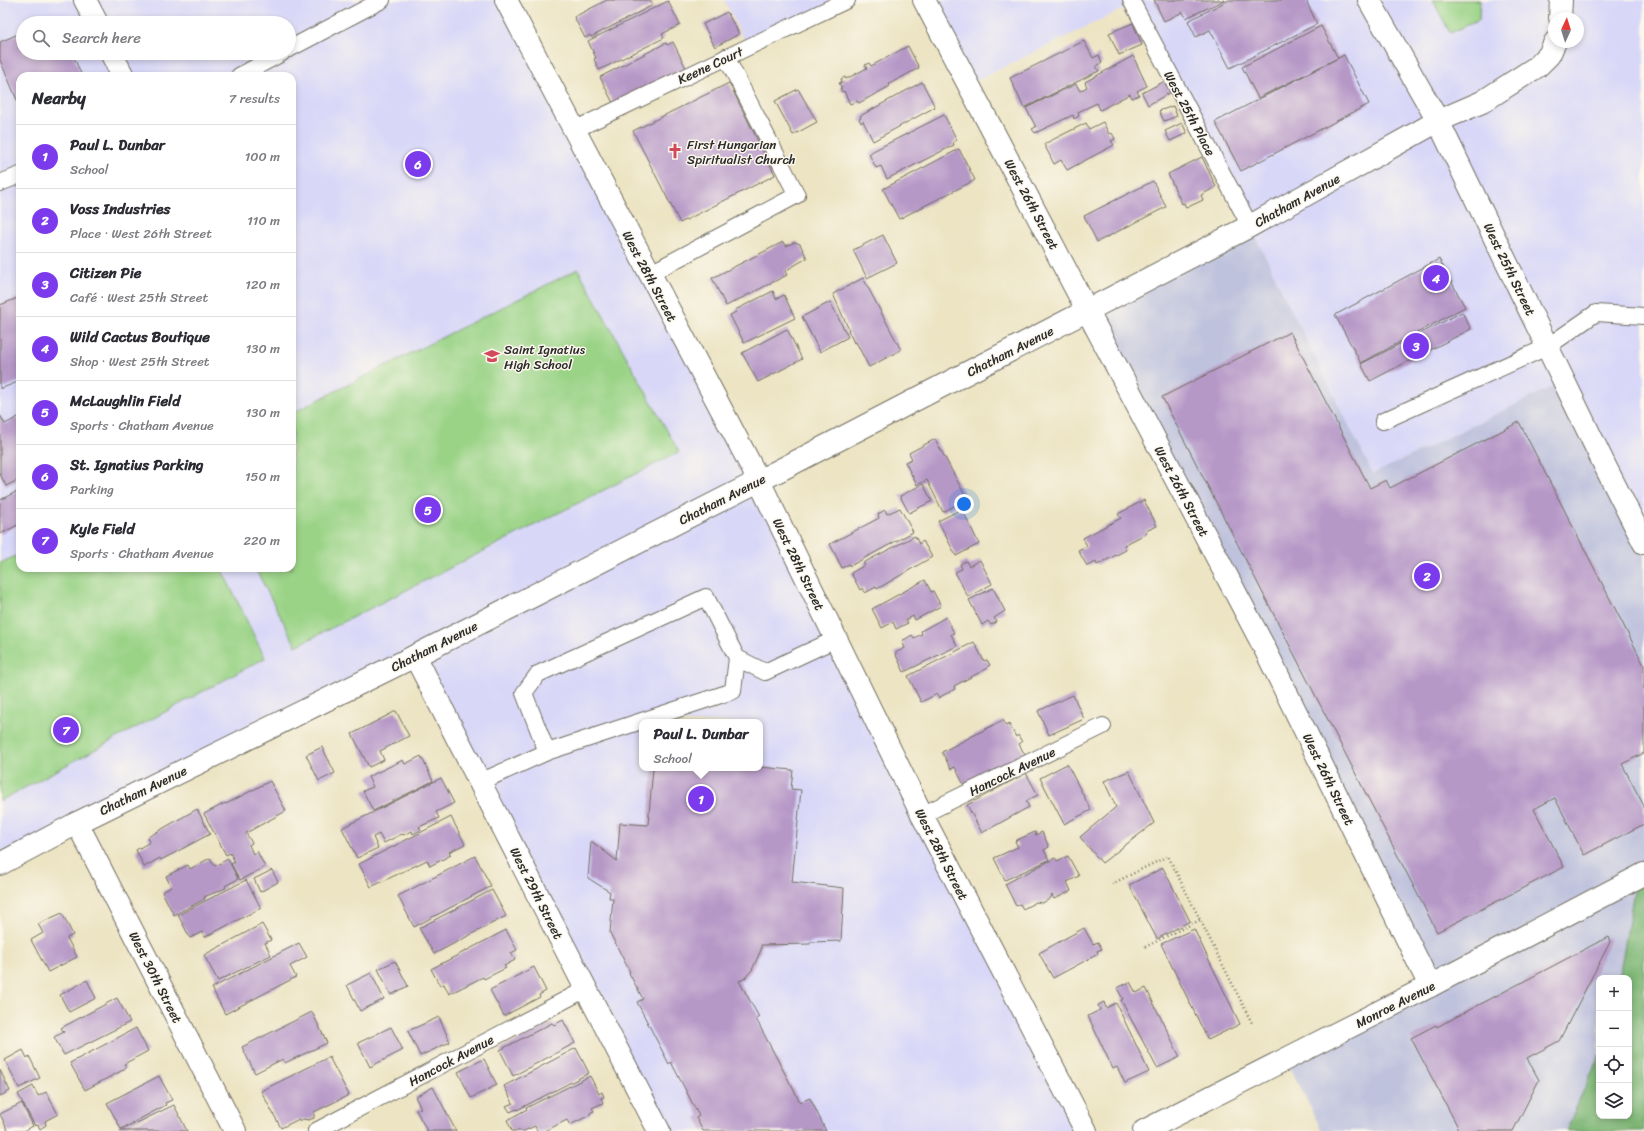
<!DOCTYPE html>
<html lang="en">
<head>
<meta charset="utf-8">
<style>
	:root { --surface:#fff; --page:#f7f7f7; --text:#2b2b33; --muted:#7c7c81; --line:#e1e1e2; --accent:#7c3aed }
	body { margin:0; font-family:Sriracha,sans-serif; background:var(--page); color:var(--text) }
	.controls { position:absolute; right:12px; bottom:12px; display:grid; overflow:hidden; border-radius:8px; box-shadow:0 2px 6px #0003 }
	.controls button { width:36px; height:36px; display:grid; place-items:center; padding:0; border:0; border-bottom:1px solid var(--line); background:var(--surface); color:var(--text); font:20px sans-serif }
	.compass { position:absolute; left:1548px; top:12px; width:36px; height:36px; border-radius:50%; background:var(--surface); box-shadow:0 2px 6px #0003; rotate:4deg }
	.you { position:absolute; left:964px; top:504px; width:14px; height:14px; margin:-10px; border:3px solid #fff; border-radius:50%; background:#1a73e8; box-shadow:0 0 0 6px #1a73e833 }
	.badge { display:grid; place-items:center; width:26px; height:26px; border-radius:50%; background:var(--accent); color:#fff; font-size:13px; font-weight:700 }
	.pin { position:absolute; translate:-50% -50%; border:2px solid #fff; box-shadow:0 1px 4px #0006 }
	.popup { position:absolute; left:639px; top:719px; width:124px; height:52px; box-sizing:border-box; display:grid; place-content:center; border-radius:8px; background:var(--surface); filter:drop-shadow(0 1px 3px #0005); font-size:13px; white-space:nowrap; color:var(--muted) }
	.popup b { font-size:15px; color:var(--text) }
	.popup::after { content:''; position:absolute; left:50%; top:100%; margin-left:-8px; border:8px solid transparent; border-top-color:var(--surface) }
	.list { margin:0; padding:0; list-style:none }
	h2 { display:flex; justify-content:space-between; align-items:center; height:52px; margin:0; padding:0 16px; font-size:17px }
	h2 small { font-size:13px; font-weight:400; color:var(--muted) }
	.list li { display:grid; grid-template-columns:26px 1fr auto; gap:12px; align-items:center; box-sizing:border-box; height:64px; padding:0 16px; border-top:1px solid var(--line) }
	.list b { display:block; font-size:15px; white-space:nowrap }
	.list p { margin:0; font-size:13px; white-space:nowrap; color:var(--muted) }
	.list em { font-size:13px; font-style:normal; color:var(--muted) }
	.icon { flex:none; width:22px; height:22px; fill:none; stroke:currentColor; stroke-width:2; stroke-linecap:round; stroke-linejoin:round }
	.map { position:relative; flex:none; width:1644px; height:1131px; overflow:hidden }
	.search { position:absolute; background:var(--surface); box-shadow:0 2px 6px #0003; left:16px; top:16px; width:280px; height:44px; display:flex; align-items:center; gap:10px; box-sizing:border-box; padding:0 14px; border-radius:22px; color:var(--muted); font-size:15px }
	.panel { position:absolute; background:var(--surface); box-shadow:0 2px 6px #0003; left:16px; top:72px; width:280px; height:500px; border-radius:12px }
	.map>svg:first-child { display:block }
</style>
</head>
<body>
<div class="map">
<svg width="1644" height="1131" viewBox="0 0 1644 1131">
	<rect width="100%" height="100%" fill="#fbf7ec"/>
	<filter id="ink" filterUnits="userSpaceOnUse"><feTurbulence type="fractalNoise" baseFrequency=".025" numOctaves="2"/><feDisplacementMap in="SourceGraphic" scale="8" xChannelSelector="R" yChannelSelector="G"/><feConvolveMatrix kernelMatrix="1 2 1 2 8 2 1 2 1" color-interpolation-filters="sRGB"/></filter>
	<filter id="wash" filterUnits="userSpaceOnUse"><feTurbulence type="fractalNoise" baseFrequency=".012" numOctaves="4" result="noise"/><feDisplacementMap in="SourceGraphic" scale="16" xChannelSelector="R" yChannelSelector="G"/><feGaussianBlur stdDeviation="0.9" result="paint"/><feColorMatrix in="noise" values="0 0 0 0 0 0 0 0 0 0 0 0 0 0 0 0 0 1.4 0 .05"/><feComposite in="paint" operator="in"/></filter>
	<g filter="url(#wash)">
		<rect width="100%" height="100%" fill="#ece4c3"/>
		<g fill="#d8d7f8" fill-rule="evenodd">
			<path d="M0,0H506L1086,1131H659L415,656L0,864ZM23,23H289V53H23ZM20,76H292V568H20ZM642,722H760V768H642Z"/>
			<path d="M724,0H847L748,47Z"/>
			<path d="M924,0H1644V543L1564,381L1373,474L1250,226L1133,4L969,84ZM1554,18H1578V42H1554Z"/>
		</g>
		<path fill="#bfc2dd" d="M1250,226L1373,474L1564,381L1644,543V874L1636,879L1619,978H1599V1055L1566,1131H1322L1286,1059L1426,986L1088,311Z"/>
		<g fill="#9ad386" stroke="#627f58">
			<path d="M1433,0H1480L1479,20L1450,33Z"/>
			<path d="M578,269L679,452L296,646L255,568H292V413Z"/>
			<path d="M20,554V568H221L265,658L0,801V563Z"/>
		</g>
		<path fill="#7bb573" stroke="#53704f" d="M1644,874V1131H1566L1599,1055V1116H1629V978H1619L1636,879Z"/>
		<g id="blocks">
			<g fill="#b698c7">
				<path d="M607,0H650L653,5L591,37L590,35L585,38L574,17Z"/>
				<path d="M1154,0H1225L1186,18L1183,12L1164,21Z"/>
				<path d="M1229,0H1306L1317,24L1230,68L1210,30L1196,37L1188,21Z"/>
				<path d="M668,1L680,25L662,34L664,38L599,70L594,59L596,58L588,41Z"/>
				<path d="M727,12L739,34L715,47L703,24Z"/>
				<path d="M1133,23L1142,45L1119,55L1109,33Z"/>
				<path d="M1321,26L1338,58L1258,98L1242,67Z"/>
				<path d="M23,32V53H72L82,76H20V107L0,60V42Z"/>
				<path d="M1084,41L1093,58L1099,55L1102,63L1096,66L1099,71L1024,108L1010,78Z"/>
				<path d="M673,42L686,68L614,105L600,77L666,43L667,45Z"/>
				<path d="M908,46L919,68L889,84L890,86L859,103L857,101L850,104L844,91L842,92L840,88H842L839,83L842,82L841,79L845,77L846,79L867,68L865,65L869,63L871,66Z"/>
				<path d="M1344,55L1369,104L1241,171L1215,122Z"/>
				<path d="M1133,56L1147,86L1137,91L1139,95L1132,98L1130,94L1100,110L1097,103L1078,112L1079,116L1074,119L1073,115L1035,133L1032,129L1036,127L1026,108L1076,84L1080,91L1087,87L1085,82Z"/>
				<path d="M1165,81L1171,92L1148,105L1142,93Z"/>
				<path d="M922,82L935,107L873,141L863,121L861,123L859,119L861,118L860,116Z"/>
				<path d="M729,83L775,175L680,223L633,131Z"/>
				<path d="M798,89L817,122L793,135L775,101Z"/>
				<path d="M1173,106L1177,116L1164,121L1159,111Z"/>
				<path d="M944,115L957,140L953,142L954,145L887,179L881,166L876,168L869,154L873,151Z"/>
				<path d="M1103,122L1109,134L1112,133L1115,139L1111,141L1114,145L1067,170L1061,160L1054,164L1044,144L1086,123L1089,129Z"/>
				<path d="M1182,123L1187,133L1170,141L1165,131Z"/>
				<path d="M959,149L975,180L899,219L883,189Z"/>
				<path d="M1202,157L1216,187L1201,195L1203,200L1186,208L1184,203L1182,204L1168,174Z"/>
				<path d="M1153,181L1166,207L1097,242L1084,216Z"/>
				<path d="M883,235L897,263L867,278L853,250Z"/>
				<path d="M783,242L786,246L795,242L800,244L807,258L785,271L787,275L726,306L712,278Z"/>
				<path d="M1439,259L1465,307L1361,363L1335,315Z"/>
				<path d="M863,278L901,350L869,367L856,342L854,343L848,330H849L833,294Z"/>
				<path d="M773,291L776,299L784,295L795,318L744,343L730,315L736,312L735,310Z"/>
				<path d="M20,297V381L0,389V305Z"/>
				<path d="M830,302L848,337L820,352L802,317Z"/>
				<path d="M1462,312L1471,329L1370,381L1361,364Z"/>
				<path d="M787,329L802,359L758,382L742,353Z"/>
				<path d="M1290,332L1370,488L1386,480L1390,488L1519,422L1644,665V753L1622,764L1644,806V824L1584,855L1555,798L1534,809L1564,867L1437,932L1162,397Z"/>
				<path d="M0,415L5,424L20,416V479L6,486L0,474Z"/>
				<path d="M935,439L967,499L943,512L927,480L917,485L905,462L912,459L909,453Z"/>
				<path d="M923,484L932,501L909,513L900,496Z"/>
				<path d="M20,490V524L0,534V500Z"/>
				<path d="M1144,500L1157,526L1146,531L1147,533L1124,545L1126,550L1097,565L1096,562L1087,566L1078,550L1087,546L1083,538L1121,518L1118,514Z"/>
				<path d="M900,508L913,532L850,566L849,564L842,568L830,544L879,518L878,514L885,510L887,514Z"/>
				<path d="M962,509L979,544L956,556L938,521Z"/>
				<path d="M915,536L919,544L923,541L932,557L877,589L876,587L865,593L863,588L860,590L851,573L865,565L863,563Z"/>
				<path d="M980,560L992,584L968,597L955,572L962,569L960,564L966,561L969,566Z"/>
				<path d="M925,580L931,592L933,591L941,606L915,620L913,616L906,620L908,623L896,629L893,622L882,628L872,609Z"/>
				<path d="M993,588L1005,611L994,618L997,622L991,625L988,621L982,625L969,600Z"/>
				<path d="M946,617L954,633L951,634L957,646L904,672L895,653L905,648L902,641L912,635L914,638L922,634L921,631Z"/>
				<path d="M974,642L984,661L987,660L990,665L987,667L988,668L954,686L955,689L938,698L937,694L921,702L908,676Z"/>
				<path d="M1073,695L1084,719L1049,735L1038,711Z"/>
				<path d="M396,711L409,736L380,751L384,760L369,767L352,734Z"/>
				<path d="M1003,720L1006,726L1009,724L1016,737L1018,735L1022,742L1019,744L1027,759L983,781L981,777L964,785L955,767L951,769L942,752Z"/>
				<path d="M322,747L335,773L319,781L306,755Z"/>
				<path d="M421,756L433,781L373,811L363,791L373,787L368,777L403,760L405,764Z"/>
				<path d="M1067,764L1091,810L1064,824L1040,778Z"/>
				<path d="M760,767L793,770L791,789L801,790L792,882L844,888L841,941L810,942V944L761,945V950L752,970L744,979L739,981L759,1017L756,1019L800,1102L810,1098L826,1131H703L696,1118L699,1116L671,1062L669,1064L637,1002L643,999L629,973L630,972L610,933L613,898H609L610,892L588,878L591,841L617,861L620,823L648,825L653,768H760Z"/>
				<path d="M1129,771L1154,823L1102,863L1080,837L1116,807L1104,781Z"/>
				<path d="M1026,773L1038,795L1026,801L1029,807L982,833L967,805Z"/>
				<path d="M441,778L454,803L436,812L439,818L419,827L421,830L413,834L412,831L403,835L402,834L384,843L379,834L373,837L378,848L357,858L342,828Z"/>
				<path d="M270,781L286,811L246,833L252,843L249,845L253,854L257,851L265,867L240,880L231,864L235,862L230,853L226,855L204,814L225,803L226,804Z"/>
				<path d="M197,809L210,834L161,860L160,858L144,867L136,850L150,842L148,837Z"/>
				<path d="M451,817L465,844L449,852L451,855L430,866L427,860L371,887L359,864Z"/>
				<path d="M1035,832L1036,835L1042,832L1049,847L1044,850L1049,860L1005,880L994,858L1018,847L1015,841Z"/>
				<path d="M475,856L491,886L414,927L398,896Z"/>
				<path d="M1068,856L1079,876L1067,882L1071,891L1054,899L1052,895L1050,899L1042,903L1036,902L1023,909L1020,904L1016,906L1005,884L1055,858L1057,861Z"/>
				<path d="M210,858L215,866L228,859L238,879L225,886L226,888L204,897L205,899L174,915L162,892L171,887L166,876L188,865L190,869Z"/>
				<path d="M1163,868L1190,921L1157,939L1129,885Z"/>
				<path d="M272,870L278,882L260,892L254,879Z"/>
				<path d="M246,880L261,908L205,937L202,932L190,938L178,915Z"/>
				<path d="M492,890L506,916L434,954L419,928Z"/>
				<path d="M62,913L73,935L67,938L77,957L48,972L31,940L43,933L38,924Z"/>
				<path d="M262,924L271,940L265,943L271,955L218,981L204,955Z"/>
				<path d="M1084,928L1093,944L1098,942L1102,949L1097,951L1098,954L1053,978L1039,953Z"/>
				<path d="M1194,929L1240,1024L1208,1040L1161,944Z"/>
				<path d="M506,930L517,950L511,953L515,960L504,966L506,968L484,979L483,977L449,994L444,984L440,986L431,969Z"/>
				<path d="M1608,937L1610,942L1559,1041L1527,1058L1539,1080L1513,1131H1460L1411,1038L1436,1025L1437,1027Z"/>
				<path d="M299,943L307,957L290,966L296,977L225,1014L212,988Z"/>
				<path d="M395,961L408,986L391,995L378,969Z"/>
				<path d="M534,967L546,991L539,995L540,997L504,1016L490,990Z"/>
				<path d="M371,973L384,999L360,1011L347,985Z"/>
				<path d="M87,980L96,998L69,1012L60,995Z"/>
				<path d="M1130,982L1136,993L1146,988L1180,1057L1157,1068L1121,1000L1123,999L1117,988Z"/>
				<path d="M117,998L130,1022L64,1055L54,1037L64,1032L61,1028Z"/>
				<path d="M1104,1002L1106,1008L1116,1003L1149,1072L1125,1083L1117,1067L1113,1069L1088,1016L1100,1010L1098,1005Z"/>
				<path d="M312,1012L327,1043L285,1063L283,1059L255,1073L242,1047Z"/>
				<path d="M439,1017L450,1042L420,1056L408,1031Z"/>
				<path d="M563,1020L575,1043L513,1076L500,1050L552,1023L554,1025Z"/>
				<path d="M391,1027L403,1050L370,1067L358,1043Z"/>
				<path d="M136,1028L148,1051L124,1064L126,1067L123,1070L85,1090L70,1063Z"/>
				<path d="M576,1048L589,1073L517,1110V1109L510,1112L506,1106L513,1103L504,1086Z"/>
				<path d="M23,1050L27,1058L29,1056L40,1078L19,1088L5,1060Z"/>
				<path d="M329,1057L349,1095L314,1112V1118L308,1120L303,1119L300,1121L299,1119L281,1128L261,1091Z"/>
				<path d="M484,1059L497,1085L471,1098L458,1072Z"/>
				<path d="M0,1070L10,1091L0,1096Z"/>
				<path d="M159,1076L172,1100L165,1103L166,1105L121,1129L107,1103Z"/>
				<path d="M590,1076L599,1094L602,1092L604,1097L601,1098L603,1103L592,1108L594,1111L590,1113V1115L570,1125L567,1120L545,1131H537L535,1126L524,1131H512L507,1120L527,1109L526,1108Z"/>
				<path d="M33,1086L38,1096L46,1092L58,1114L45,1121L46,1125L40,1129L38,1125L35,1126L18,1094Z"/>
				<path d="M433,1087L456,1131H427L416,1110L421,1108L415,1097Z"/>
				<path d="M22,1103L33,1126L24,1131H8L0,1114Z"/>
				<path d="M174,1105L187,1131H120Z"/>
			</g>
		</g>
	</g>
	<g filter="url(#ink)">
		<use href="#blocks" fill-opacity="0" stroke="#6f6c60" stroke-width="1"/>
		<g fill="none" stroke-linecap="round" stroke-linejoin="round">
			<defs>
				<g id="lane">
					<path d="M1131,0L1250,226"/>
					<path d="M289,49L382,0"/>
					<path d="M239,76L282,53"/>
					<path d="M574,130L847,0"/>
					<path d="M0,183L20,175"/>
					<path d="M649,274L797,195L726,57"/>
					<path d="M1383,421L1547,347L1596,313L1644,316"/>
					<path d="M737,658L765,672L836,639"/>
					<path d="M480,782L547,752L733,691L737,658L706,597L538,674L524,693L547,752"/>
					<path d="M922,815L1103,726"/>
					<path d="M316,1131L586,989"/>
				</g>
				<g id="street">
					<path d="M85,0L97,23"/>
					<path d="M506,0L759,481L922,815L1086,1131"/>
					<path d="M924,0L1264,647L1430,986"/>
					<path d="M1560,18L1561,0"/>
					<path d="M111,53L123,76"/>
					<path d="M415,656L659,1131"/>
					<path d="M77,823L235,1131"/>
					<path d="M0,864L77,823L415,656L782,469L1250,226L1438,121L1482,102L1538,66L1549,55L1555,42"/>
					<path d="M1144,1131L1430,986L1644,874"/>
				</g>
				<path id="primary" d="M1369,0L1438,121L1606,468L1644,543"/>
			</defs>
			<use href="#lane" stroke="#6f6c60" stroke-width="18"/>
			<use href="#street" stroke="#6f6c60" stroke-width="24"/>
			<use href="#primary" stroke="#6f6c60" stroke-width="24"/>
			<g stroke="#6f6c60" stroke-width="2.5" stroke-dasharray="1 3" stroke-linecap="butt">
				<path d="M1112,884L1168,856L1253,1025"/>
				<path d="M1145,947L1200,920"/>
			</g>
			<use href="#lane" stroke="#fff" stroke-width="16"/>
			<use href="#street" stroke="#fff" stroke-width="22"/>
			<use href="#primary" stroke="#fff" stroke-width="22"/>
		</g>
	</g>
	<defs>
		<symbol id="church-bare" viewBox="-9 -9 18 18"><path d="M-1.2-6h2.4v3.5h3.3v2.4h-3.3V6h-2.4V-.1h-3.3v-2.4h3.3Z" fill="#d1495b" stroke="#fbf7ec" stroke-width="2.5" paint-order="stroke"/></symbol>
		<symbol id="school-bare" viewBox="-9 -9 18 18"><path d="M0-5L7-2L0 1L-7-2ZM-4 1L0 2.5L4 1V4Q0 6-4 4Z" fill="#d1495b" stroke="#fbf7ec" stroke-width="2.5" paint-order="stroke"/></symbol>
	</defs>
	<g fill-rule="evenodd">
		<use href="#church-bare" x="664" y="140" width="22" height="22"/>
		<use href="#school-bare" x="481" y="345" width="22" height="22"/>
	</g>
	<g text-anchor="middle" stroke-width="3" stroke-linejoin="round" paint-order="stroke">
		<g font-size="13" fill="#2b2b2b" stroke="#fbf7ec">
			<text transform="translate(710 65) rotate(-25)" y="5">Keene Court</text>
			<text transform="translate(1190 113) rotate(62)" y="5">West 25th Place</text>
			<text transform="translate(1297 200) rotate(-29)" y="5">Chatham Avenue</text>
			<text transform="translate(1032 204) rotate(62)" y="5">West 26th Street</text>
			<text transform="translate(1510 269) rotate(64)" y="5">West 25th Street</text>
			<text transform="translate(650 276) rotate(62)" y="5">West 28th Street</text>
			<text transform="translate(1010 351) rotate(-27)" y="5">Chatham Avenue</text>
			<text transform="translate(1182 491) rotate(62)" y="5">West 26th Street</text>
			<text transform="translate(722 499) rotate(-27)" y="5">Chatham Avenue</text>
			<text transform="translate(799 564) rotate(64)" y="5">West 28th Street</text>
			<text transform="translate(434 646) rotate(-27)" y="5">Chatham Avenue</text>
			<text transform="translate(1012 771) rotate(-26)" y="5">Hancock Avenue</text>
			<text transform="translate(1329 779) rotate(64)" y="5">West 26th Street</text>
			<text transform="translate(143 790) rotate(-26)" y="5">Chatham Avenue</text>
			<text transform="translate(942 854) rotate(63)" y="5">West 28th Street</text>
			<text transform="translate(537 893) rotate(63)" y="5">West 29th Street</text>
			<text transform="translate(156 977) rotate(63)" y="5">West 30th Street</text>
			<text transform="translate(1395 1004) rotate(-27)" y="5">Monroe Avenue</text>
			<text transform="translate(451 1060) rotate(-28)" y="5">Hancock Avenue</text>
		</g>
		<g font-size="13" fill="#2b2b2b" stroke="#fbf7ec" text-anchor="start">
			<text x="687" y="149">First Hungarian<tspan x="687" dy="15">Spiritualist Church</tspan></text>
			<text x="504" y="354">Saint Ignatius<tspan x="504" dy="15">High School</tspan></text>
		</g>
	</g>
</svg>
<div class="controls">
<button>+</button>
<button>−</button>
<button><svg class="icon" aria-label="locate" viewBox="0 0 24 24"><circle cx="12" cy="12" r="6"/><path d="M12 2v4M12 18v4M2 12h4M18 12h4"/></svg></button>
<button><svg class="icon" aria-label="layers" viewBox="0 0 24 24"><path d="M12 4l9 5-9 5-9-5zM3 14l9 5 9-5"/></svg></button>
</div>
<svg class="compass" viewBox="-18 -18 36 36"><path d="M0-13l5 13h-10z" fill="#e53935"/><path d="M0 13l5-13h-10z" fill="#7c7c81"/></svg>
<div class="you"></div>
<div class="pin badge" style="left:701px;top:799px">1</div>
<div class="popup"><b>Paul L. Dunbar</b>School</div>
<div class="pin badge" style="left:1427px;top:576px">2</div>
<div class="pin badge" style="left:1416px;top:346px">3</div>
<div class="pin badge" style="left:1436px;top:278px">4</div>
<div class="pin badge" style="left:428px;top:510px">5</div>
<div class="pin badge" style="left:418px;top:164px">6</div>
<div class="pin badge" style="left:66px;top:730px">7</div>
<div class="search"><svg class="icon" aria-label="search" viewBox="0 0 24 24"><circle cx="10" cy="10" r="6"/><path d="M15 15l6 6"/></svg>Search here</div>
<section class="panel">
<h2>Nearby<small>7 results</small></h2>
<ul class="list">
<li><span class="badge">1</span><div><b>Paul L. Dunbar</b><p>School</p></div><em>100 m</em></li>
<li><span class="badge">2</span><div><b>Voss Industries</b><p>Place · West 26th Street</p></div><em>110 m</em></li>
<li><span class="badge">3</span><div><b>Citizen Pie</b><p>Café · West 25th Street</p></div><em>120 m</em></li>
<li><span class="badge">4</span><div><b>Wild Cactus Boutique</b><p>Shop · West 25th Street</p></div><em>130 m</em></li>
<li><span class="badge">5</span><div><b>McLaughlin Field</b><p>Sports · Chatham Avenue</p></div><em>130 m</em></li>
<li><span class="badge">6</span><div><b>St. Ignatius Parking</b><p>Parking</p></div><em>150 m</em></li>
<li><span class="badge">7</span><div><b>Kyle Field</b><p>Sports · Chatham Avenue</p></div><em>220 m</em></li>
</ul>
</section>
</div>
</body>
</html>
